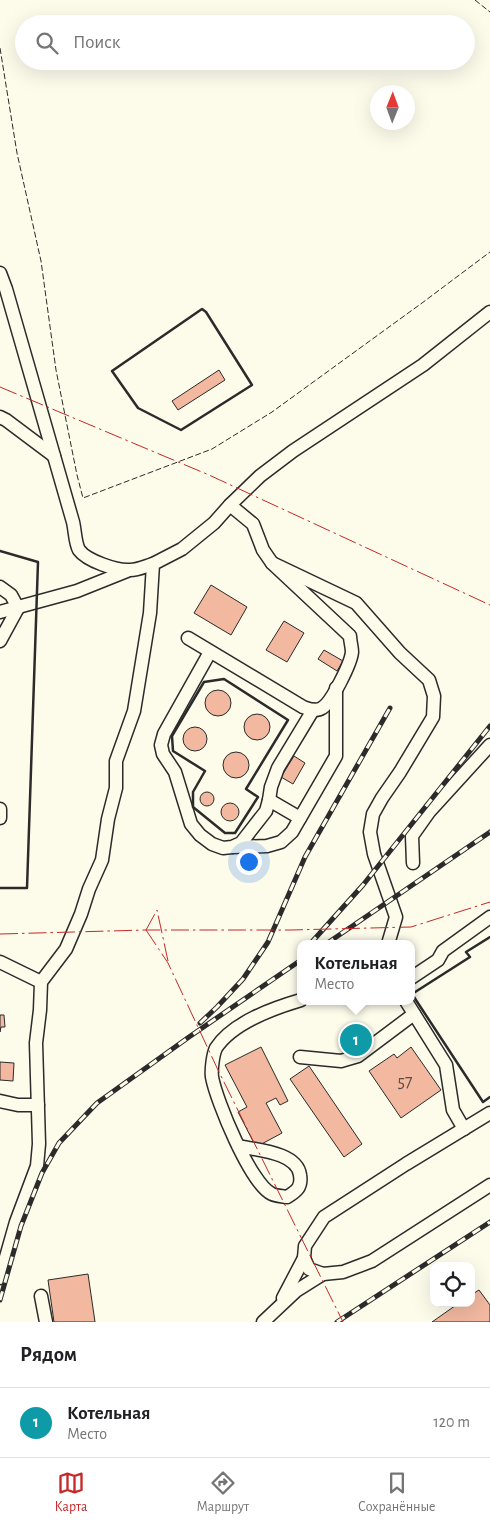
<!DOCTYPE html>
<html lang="ru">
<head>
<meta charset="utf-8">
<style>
	:root { --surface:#fff; --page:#f6f6f6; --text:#202124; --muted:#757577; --line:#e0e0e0; --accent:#c62828 }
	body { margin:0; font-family:"Alegreya Sans",sans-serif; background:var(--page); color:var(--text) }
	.controls { position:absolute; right:15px; bottom:15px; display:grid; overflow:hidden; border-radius:10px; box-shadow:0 5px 20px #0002 }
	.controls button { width:45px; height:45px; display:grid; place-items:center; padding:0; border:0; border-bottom:1px solid var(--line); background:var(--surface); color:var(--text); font:25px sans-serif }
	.compass { position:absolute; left:370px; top:85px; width:45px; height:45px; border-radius:50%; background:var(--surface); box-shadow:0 5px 20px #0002; rotate:1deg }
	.you { position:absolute; left:248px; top:861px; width:18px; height:18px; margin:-12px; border:4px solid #fff; border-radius:50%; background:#1a73e8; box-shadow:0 0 0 8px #1a73e833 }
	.badge { display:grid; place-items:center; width:32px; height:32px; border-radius:50%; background:var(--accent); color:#fff; font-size:16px; font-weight:700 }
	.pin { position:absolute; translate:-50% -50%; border:2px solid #fff; box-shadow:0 1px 5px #0006 }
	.popup { position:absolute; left:297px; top:940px; width:118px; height:65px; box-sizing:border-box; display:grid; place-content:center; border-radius:10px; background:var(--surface); filter:drop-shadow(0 1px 4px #0005); font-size:16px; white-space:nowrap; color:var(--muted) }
	.popup b { font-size:19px; color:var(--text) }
	.popup::after { content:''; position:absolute; left:50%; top:100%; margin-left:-10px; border:10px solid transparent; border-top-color:var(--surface) }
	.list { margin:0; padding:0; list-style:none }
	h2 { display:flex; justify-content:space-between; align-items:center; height:65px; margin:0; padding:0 20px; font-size:21px }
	h2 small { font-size:16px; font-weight:400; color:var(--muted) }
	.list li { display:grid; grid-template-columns:32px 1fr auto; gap:15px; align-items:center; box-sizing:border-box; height:70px; padding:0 20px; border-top:1px solid var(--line) }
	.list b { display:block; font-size:19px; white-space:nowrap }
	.list p { margin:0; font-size:16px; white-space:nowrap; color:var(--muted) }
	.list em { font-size:16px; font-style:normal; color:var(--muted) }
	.icon { flex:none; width:28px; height:28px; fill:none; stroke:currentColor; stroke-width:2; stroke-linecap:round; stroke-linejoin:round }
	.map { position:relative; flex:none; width:490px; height:1322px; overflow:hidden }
	.search { position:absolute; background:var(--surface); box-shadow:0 5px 20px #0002; left:15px; right:15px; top:15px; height:55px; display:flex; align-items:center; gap:12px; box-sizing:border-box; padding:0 18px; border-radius:28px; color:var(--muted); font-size:19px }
	.sheet { height:135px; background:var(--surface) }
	nav { display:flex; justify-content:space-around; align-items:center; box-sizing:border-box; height:70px; border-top:1px solid var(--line); background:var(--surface); font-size:14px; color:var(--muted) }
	nav a { display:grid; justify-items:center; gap:2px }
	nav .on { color:var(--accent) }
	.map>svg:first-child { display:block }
</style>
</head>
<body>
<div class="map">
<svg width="490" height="1322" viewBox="0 0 490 1322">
	<rect width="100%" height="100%" fill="#fdfbea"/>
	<g fill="#f2b8a0" stroke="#2b2b2b">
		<path d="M219,370L225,380L178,410L172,401Z"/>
		<path d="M211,585L247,607L231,635L194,613Z"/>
		<path d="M284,621L304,633L287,662L266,650Z"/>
		<path d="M324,650L343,661L337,671L318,659Z"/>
		<circle cx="218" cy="703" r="13"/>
		<circle cx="257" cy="727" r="13"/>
		<circle cx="195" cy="739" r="12"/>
		<circle cx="236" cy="765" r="13"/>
		<path d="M294,756L305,763L293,784L281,777Z"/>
		<circle cx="207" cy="799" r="7"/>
		<circle cx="230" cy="812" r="9"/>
		<path d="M0,1015H4L5,1027H1L0,1032Z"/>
		<path d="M359,1031L366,1040L353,1049L347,1040Z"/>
		<path d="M261,1047L288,1101L280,1105L276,1098L266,1103L282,1133L256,1147L238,1112L247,1107L225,1065Z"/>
		<path d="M411,1047L441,1090L401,1118L369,1071L394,1054L397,1058Z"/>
		<path d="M0,1062L14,1063L13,1081L0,1080Z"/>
		<path d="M309,1066L362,1144L344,1157L290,1079Z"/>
		<path d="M88,1274L95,1322H54L48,1280Z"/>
		<path d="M479,1290L490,1305V1322H432L459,1303H471V1295Z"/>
	</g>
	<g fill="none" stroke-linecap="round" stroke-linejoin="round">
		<defs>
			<g id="minor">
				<path d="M0,273L6,289L73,522C75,530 75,543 79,550C87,561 117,571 130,570C138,570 146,566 153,564"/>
				<path d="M0,417L6,420L54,456"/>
				<path d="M272,563L356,603L400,653L429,680L434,696L433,717L400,772L382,798L373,814L370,832L374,854L396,917L388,944"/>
				<path d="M0,587L11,595L18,608"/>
				<path d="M0,612L77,591L127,571"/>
				<path d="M188,638L303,707C309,709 316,712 322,708C332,702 351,663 352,652C352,647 350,641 350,636L272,563L263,550L253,524L230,505"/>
				<path d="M0,641L18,608"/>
				<path d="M210,652L164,734L161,745L163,754L175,772L191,824L200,835L212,844L223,848L232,847L241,843L266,811L269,800L271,787L278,768L313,710"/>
				<path d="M269,800L300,818"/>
				<path d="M0,809V818"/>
				<path d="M233,847L267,846L281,842L292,832L336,756V688"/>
				<path d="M413,863L412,836L429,812L490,745"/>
				<path d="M0,962L41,982"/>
				<path d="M411,978L438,960L443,951L490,917"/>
				<path d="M406,1001L446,1065L453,1110L464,1129"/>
				<path d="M300,1057L341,1061L358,1056L414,1014"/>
				<path d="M0,1101L18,1105H38"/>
				<path d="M490,1113L406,1164L324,1217L305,1246L304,1258L309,1269L323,1274L343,1272L372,1261L490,1185"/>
				<path d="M238,1146C256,1150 297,1152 300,1175C302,1187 297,1191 287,1197C282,1196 276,1196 272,1194C251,1185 216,1100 212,1077C211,1070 213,1054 216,1048C233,1022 274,1008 301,1000"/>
				<path d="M0,1278L16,1222L37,1166L39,1144L36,1043L40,1010L41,982L66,949L81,914L89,889L102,860L108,819L116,788V761L134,711L150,613L153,564L182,549L214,523L230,505L260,476L293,451L423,365L490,312"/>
				<path d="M41,1296L46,1322"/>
				<path d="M283,1298L304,1258"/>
				<path d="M263,1322L296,1291L323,1274"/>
			</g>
		</defs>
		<use href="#minor" stroke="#2b2b2b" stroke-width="15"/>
		<use href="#minor" stroke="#fdfbea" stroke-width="12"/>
		<defs>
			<g id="rail">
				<path d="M310,944L363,885L490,726"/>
				<path d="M326,944L490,832"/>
				<path d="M200,1023L217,1007L243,979L268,942L305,857L390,708"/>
				<path d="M0,1300L21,1226L42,1173L59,1143L97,1103L189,1037L301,960"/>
				<path d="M337,1322L490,1222"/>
			</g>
		</defs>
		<use href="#rail" stroke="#2b2b2b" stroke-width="5"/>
		<use href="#rail" stroke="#fdfbea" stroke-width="3" stroke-dasharray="9" stroke-linecap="butt"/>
		<g stroke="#2b2b2b" stroke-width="1" stroke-dasharray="6 2.5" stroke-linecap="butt">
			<path d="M475,0L490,12"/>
			<path d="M0,48L17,153L41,261L56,370L77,475L83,498L212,449L272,412L422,303L490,252"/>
		</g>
		<g stroke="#2b2b2b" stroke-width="2.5">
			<path d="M202,309L206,312L252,385L181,430L138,408L112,371Z"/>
			<path d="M0,551L38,562L27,888H0"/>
			<path d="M224,679L288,720L246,789L258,797L235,833H225L193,807V792L205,771L173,751L172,736L204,682Z"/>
			<path d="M490,937L466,952L470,957L412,994L483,1102L490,1097"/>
		</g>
		<g stroke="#c62828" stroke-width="1" stroke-dasharray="18 4 2.5 4" stroke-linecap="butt">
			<path d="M0,387L209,475L490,605"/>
			<path d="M146,930L168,963L218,1070L343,1322"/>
			<path d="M146,930L157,910L168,961"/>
			<path d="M0,934L146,930H291L411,927L490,902"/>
		</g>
	</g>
	<g text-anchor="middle" stroke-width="4" stroke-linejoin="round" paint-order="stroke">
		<g font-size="18" fill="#5d4e48">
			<text x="405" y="1087">57</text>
		</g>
	</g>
</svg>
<div class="controls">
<button><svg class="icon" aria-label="locate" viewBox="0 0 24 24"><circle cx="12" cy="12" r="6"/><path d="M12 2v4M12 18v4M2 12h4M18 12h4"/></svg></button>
</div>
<svg class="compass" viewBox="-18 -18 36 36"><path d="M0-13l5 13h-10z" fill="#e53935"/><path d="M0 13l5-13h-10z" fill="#757577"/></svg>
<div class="you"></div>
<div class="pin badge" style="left:356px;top:1040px;background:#0f9aa8">1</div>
<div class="popup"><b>Котельная</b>Место</div>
<div class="search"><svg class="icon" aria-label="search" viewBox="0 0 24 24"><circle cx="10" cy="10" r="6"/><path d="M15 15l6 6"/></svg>Поиск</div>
</div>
<section class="sheet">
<h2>Рядом<small></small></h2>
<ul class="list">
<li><span class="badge" style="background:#0f9aa8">1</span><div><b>Котельная</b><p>Место</p></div><em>120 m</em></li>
</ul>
</section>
<nav>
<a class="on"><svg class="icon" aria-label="map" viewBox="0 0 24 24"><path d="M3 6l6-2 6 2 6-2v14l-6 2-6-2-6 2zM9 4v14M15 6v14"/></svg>Карта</a>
<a><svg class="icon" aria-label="directions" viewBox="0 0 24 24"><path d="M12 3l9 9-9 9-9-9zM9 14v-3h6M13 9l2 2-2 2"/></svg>Маршрут</a>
<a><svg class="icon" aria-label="saved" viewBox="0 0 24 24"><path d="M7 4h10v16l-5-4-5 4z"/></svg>Сохранённые</a>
</nav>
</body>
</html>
